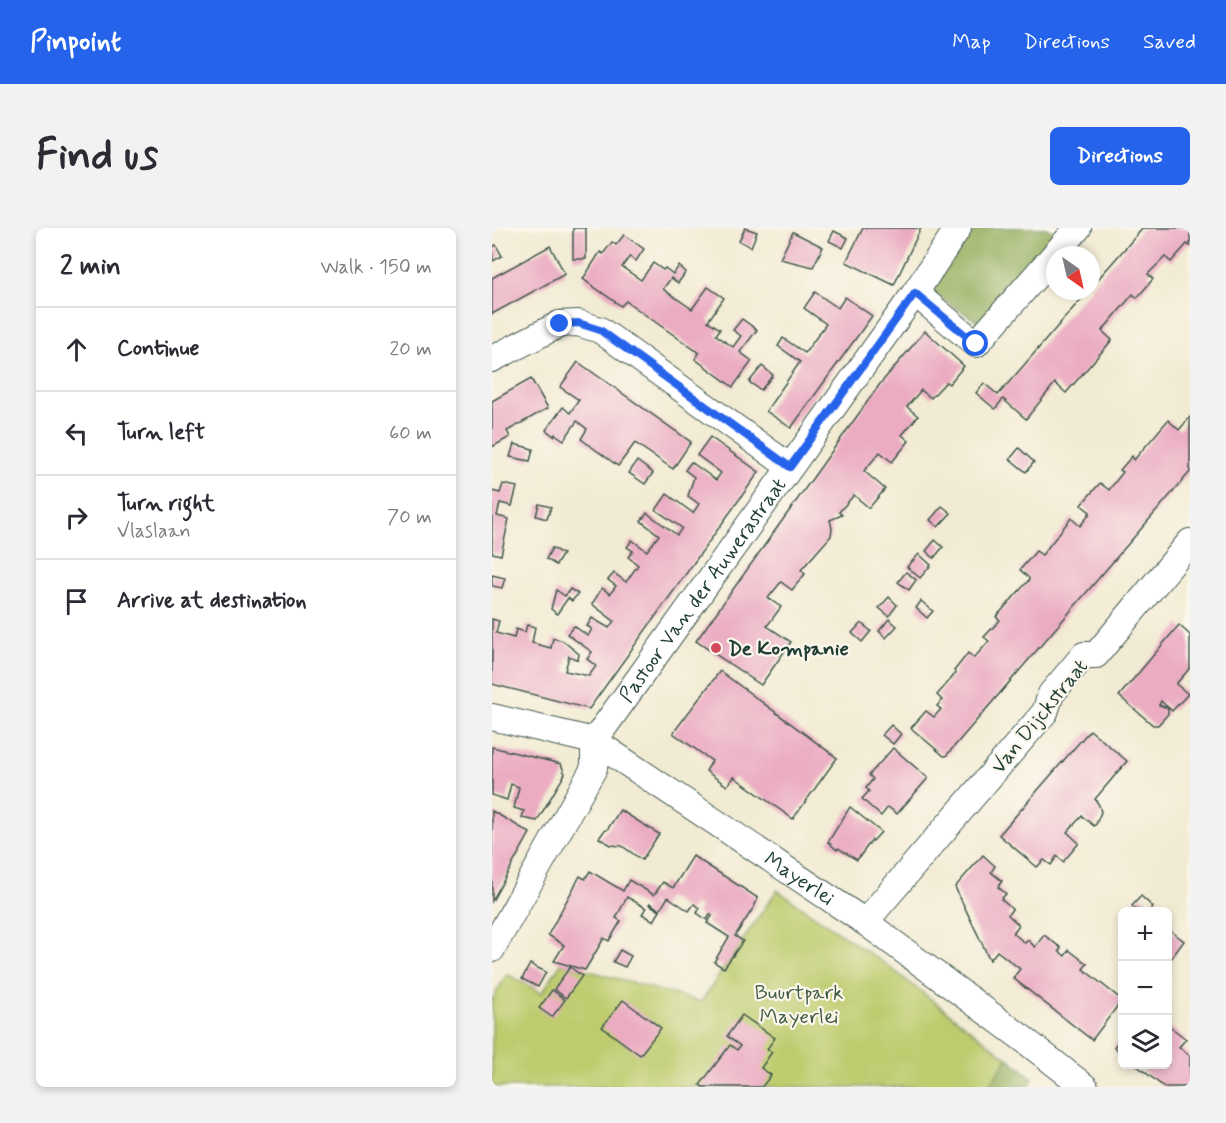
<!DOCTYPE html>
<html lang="en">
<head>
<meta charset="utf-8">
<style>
	:root { --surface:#fff; --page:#f2f2f3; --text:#2b2b33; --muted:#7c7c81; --line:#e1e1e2; --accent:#2563eb }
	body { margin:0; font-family:Mynerve,sans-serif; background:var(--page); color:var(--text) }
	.controls { position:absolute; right:18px; bottom:18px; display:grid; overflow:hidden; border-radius:9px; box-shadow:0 3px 9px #0003 }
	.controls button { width:54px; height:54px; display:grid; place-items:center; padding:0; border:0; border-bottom:2px solid var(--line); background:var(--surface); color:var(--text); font:30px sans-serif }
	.compass { position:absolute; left:554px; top:18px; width:54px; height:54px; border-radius:50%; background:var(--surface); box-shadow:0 3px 9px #0003; rotate:146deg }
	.stop { position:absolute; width:18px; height:18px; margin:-14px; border:4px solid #2563eb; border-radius:50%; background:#fff }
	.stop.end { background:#2563eb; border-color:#fff; box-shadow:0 2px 6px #0008 }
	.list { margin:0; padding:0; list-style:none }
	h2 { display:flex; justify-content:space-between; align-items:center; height:78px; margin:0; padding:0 24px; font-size:26px }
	h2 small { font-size:20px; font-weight:400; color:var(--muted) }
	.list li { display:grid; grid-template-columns:39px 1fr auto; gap:18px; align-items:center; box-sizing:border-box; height:84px; padding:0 24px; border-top:2px solid var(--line) }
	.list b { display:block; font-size:22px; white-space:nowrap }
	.list p { margin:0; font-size:20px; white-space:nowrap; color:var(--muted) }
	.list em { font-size:20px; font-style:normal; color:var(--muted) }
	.icon { flex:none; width:33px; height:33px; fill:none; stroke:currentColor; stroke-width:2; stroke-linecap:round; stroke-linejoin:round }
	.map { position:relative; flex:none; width:698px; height:859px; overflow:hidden; border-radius:9px }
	header { display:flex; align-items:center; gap:36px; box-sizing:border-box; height:84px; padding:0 30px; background:var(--accent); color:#fff }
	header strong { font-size:28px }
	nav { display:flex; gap:33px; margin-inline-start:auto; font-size:21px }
	.intro { display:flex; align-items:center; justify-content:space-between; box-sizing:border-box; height:144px; padding:0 36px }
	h1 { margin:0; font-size:42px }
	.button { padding:15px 27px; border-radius:9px; background:var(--accent); color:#fff; font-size:21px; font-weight:700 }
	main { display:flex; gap:36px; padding:0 36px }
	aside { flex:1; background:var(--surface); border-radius:9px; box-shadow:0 3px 9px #0003 }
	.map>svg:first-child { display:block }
</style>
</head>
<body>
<header>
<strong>Pinpoint</strong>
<nav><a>Map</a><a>Directions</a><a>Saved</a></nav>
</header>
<div class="intro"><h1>Find us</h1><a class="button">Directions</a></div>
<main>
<aside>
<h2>2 min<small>Walk · 150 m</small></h2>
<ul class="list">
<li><svg class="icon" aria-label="ahead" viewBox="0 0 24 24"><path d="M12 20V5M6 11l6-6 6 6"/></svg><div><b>Continue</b></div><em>20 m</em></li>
<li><svg class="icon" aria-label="left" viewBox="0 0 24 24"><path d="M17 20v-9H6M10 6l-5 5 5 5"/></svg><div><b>Turn left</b></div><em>60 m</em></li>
<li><svg class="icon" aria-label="right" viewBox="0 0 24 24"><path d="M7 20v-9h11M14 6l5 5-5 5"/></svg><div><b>Turn right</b><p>Vlaslaan</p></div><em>70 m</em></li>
<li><svg class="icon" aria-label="arrive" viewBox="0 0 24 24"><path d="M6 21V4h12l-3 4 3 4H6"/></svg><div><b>Arrive at destination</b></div></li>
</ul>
</aside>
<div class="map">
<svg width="698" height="859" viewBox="0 0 698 859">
	<rect width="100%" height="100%" fill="#fbf7ec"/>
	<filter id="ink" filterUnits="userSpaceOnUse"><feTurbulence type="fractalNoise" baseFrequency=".0167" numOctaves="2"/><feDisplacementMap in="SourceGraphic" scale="12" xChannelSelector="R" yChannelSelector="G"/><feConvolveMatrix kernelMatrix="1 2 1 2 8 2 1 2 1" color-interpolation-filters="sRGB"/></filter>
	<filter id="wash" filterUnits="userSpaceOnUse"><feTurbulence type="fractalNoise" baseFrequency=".008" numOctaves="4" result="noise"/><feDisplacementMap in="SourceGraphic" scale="24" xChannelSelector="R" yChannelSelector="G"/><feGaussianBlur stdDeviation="1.35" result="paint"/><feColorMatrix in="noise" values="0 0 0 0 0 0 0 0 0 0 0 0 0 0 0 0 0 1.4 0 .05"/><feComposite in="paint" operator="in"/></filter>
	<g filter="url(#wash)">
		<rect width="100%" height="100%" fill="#f2ebd3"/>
		<path fill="#becc6e" stroke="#6e8451" stroke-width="1.5" d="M285,662L396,738L541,850L536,859H0V772L15,746L50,765L69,735L209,774Z"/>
		<g fill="#96b061" stroke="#5a764a" stroke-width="1.5">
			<path d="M490,0H554L570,9L491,97L438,63L479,5Z"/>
			<path d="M516,830L541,850L536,859H496Z"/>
		</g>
		<g id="blocks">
			<g fill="#ebacc2">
				<rect x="81" y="0" width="13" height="31"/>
				<path d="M253,0L265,4L259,19L247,13Z"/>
				<path d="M371,0H429L402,57L354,34Z"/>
				<path d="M651,0H698V18L695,16L679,34L673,29L656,46L661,51L645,70L641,66L610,103L620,112L574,165L563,155L534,191L511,171L503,181L484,165L492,155L506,167L596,63H599V59Z"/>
				<path d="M342,3L356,10L351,20L337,13Z"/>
				<path d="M301,4L331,19L321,39L288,31Z"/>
				<path d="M132,7L152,21L144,33L138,28L130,39L149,52L161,35L171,42L173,40L181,46L187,38L194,44L186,55L179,50L171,61L200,81L216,59L232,70L216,93L228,101L224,107L241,119L249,108L241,102L250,91L265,102L248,124L260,133L241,159L203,131L207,125L152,86L134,73L129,78L91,51L108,24L111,26L120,14L124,17Z"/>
				<path d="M4,17L10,28L1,33L0,19Z"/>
				<path d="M58,18L73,46L0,86V50Z"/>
				<path d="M323,64L346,80L353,69L380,88L299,200L274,183L308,134L286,118L291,110L313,125L334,96L312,80Z"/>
				<path d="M433,103L472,138L457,156L454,154L439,170L429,162L415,179L426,188L410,207L417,213L400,234L388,224L372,243L393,261L377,280L362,267L347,284L350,287L338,292L340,300L339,308L309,342L313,346L300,362L289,354L276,370L289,379L275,398L299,414L269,457L204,413L388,156Z"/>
				<path d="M86,134L199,214L181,241L143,215L126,238L89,211L95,201L85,193L72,212L63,206L62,208L54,202L71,179L78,185L87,172L68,159Z"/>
				<path d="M270,138L281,147L269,162L257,154Z"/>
				<path d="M39,151L56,180L15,203L18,209L0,219V173Z"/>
				<path d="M698,189V244L484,493L454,528H452L419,500L434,483L442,489L449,481L445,478L450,472L445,467L464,445L462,443L476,425L482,430L497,413L492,409L508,392L504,389L537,352V350L528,342L544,323L550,327L579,290L588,298L597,287H596L598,284L589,277L608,255L617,262L631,244L628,242L640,228L642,232L676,192L687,202Z"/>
				<path d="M218,209L267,244L97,481L0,456V391L7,393L4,405L22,410L24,401L33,404L35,397L43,399L40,415L59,420L61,410L71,413L87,426L86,432L77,428L73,443L97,448L104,438L95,431L100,424L75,406L82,398L96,408L100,401L95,398L100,390L117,400L122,393L100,376L110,360L118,366L124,358L116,352L122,345L134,354L146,337L136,329L141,323L135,319L140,312L155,323L167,307L149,293L155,285L185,307L190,300L164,282L175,266L201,285L207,276L196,268L202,249L193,242L199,234L224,252L229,245L205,227Z"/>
				<path d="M22,216L41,221L38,233L18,229Z"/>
				<path d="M527,220L542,234L534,244L518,231Z"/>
				<path d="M145,233L161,245L153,256L137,245Z"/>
				<path d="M11,256L25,259L20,278L8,275L5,288L17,291L9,327L0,325V263L8,265Z"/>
				<path d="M47,276L59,279L55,291L44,288Z"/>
				<path d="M450,278L459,285L446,299L438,292Z"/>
				<path d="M443,312L451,319L442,330L434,323Z"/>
				<path d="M60,320L71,326L64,337L54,331Z"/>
				<path d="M427,326L439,337L428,350L415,339Z"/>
				<path d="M414,344L424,352L417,362L406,354Z"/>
				<path d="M0,347L13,350L10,360L0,358Z"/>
				<path d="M78,361L86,366L80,373L76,370L65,386L59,381L64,362L73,368Z"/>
				<path d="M397,369L405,377L397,388L387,380Z"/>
				<path d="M429,373L441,383L435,390L424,380Z"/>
				<path d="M397,391L405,398L394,410L387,403Z"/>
				<path d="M369,395L379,403L370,414L360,405Z"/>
				<path d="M687,397L698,407V440L684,456L696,466L680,483L669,473L667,477L676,480V486L666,497H661L627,468Z"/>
				<path d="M228,443L345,530L301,591L242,549L235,558L214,543L220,533L181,505Z"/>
				<path d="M399,497L409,506L401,516L390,507Z"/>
				<path d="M598,502L635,533L603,571L607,577L609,584L604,596L602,598L590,588L575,604L587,615L571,634L565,628L559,637L552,632L545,639L507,607Z"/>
				<path d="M0,519L69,536L73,546L45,593L30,590L32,583L22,580L27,559L19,556L15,572L0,567Z"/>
				<path d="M401,520L436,550L405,586L396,579L389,588L370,571L377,563L374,560L381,551L377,547Z"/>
				<path d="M358,579L389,604L381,613L380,612L365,632L346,620L345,622L336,614Z"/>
				<path d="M128,582L167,606L150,632L130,618L119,617L107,610L113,602H115Z"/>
				<path d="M0,583L38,605L0,673Z"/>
				<path d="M491,627L503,638L499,644L510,653L506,659L514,666L509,671L520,681L516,687L527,697L521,705L533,715L536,712L543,719L552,707L569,720L567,723L573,728L577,722L595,736L591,741L630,772L600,812L521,750L528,741L505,723L498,732L463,659Z"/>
				<path d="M201,628L266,670L262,679L243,708L251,713L232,740L222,734L237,709L215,695L220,688L218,686L215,692L205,685L208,680L202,676L197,683L176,669L168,682L158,675L157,676L168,683L162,693L150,686L154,680L135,669L124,690L129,693L117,713L112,710L93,742L62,733L72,717L56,707L88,648L93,651L98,643L131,663L137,652L162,667L171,654L181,660Z"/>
				<path d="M649,668L661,679L658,684H646L640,678Z"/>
				<path d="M676,701L692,713L678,732L676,730Z"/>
				<path d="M128,722L139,728L133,739L121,734Z"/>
				<path d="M38,736L54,744L46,759L30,751Z"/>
				<path d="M78,739L90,748L74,770L62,761Z"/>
				<path d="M60,762L73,772L60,789L47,780Z"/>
				<path d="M131,772L169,800L148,827L110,799Z"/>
				<path d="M250,787L283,810L275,821L280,824L269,840L279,847L270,859H211L208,857L238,817L245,822L248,818L235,808Z"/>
				<path d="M676,797L694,811L687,819L698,828V859H672L644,837L676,836Z"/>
				<path d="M630,808V826L622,819Z"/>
			</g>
		</g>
	</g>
	<g filter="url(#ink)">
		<use href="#blocks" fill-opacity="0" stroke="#3f574c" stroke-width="1.5"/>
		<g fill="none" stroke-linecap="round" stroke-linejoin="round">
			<defs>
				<g id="street">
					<path d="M466,0L423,65L484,116L586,0"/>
					<path d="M0,131L68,96L86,95L108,102L298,239"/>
					<path id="s1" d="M0,489L102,513L373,694L530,810L593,859"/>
					<path id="s2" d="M102,513L423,65"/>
					<path d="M373,694L553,484L559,466L592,427H604L698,314"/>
					<path d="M0,721L102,540V513"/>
				</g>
			</defs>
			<use href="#street" stroke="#3f574c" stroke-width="28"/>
			<use href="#street" stroke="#fff" stroke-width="26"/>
		</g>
	</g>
	<g fill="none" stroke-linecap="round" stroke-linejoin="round" filter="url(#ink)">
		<path stroke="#2563eb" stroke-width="8" d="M68,96L86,95L108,102L298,239L423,65L484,116"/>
	</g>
	<circle fill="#d1495b" stroke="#fbf7ec" stroke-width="2" cx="224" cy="420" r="6"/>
	<g text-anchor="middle" stroke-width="4.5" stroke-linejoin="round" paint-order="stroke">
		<g font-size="21" fill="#1f3d34" stroke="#fbf7ec">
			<text dy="7" stroke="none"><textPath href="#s2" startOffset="186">Pastoor Van der Auwerastraat</textPath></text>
			<text transform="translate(547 488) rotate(-51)" y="7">Van Dijckstraat</text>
			<text dy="7" stroke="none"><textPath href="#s1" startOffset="352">Mayerlei</textPath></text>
		</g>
		<g font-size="21" font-weight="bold" fill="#1f3d34" stroke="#fbf7ec" text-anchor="start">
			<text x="236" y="427">De Kompanie</text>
		</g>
		<g font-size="21" fill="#3f5a40" stroke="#fbf7ec">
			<text x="307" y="771">Buurtpark<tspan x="307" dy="24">Mayerlei</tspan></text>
		</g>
	</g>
</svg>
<div class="controls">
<button>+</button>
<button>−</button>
<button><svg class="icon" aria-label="layers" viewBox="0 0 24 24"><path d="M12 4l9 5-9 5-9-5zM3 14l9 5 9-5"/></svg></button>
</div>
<svg class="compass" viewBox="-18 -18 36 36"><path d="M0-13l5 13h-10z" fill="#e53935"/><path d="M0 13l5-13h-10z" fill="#7c7c81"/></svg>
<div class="stop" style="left:484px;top:116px"></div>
<div class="stop end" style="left:68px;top:96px"></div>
</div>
</main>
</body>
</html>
